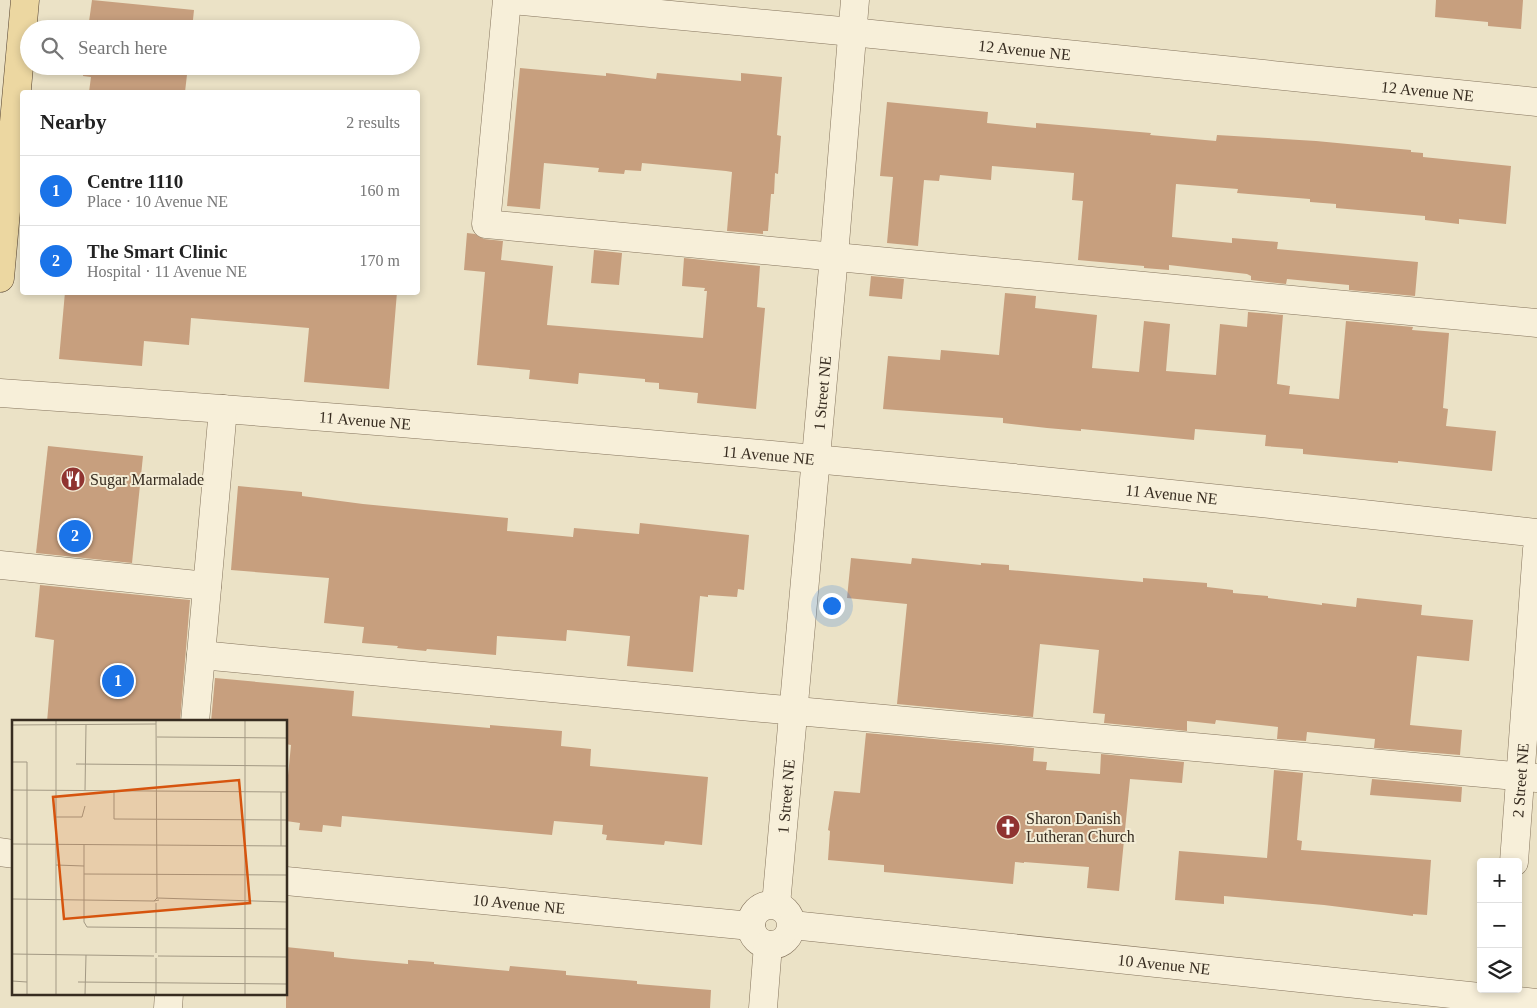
<!DOCTYPE html>
<html lang="en">
<head>
<meta charset="utf-8">
<style>
	:root { --surface:#fff; --page:#f6f6f6; --text:#222; --muted:#767676; --line:#e0e0e0; --accent:#1a73e8 }
	body { margin:0; font-family:Georgia,serif; background:var(--page); color:var(--text) }
	.controls { position:absolute; right:15px; bottom:15px; display:grid; overflow:hidden; border-radius:5px; box-shadow:0 2px 8px #0003 }
	.controls button { width:45px; height:45px; display:grid; place-items:center; padding:0; border:0; border-bottom:1px solid var(--line); background:var(--surface); color:var(--text); font:25px sans-serif }
	.you { position:absolute; left:831px; top:605px; width:18px; height:18px; margin:-12px; border:4px solid #fff; border-radius:50%; background:#1a73e8; box-shadow:0 0 0 8px #1a73e833 }
	.badge { display:grid; place-items:center; width:32px; height:32px; border-radius:50%; background:var(--accent); color:#fff; font-size:16px; font-weight:700 }
	.pin { position:absolute; translate:-50% -50%; border:2px solid #fff; box-shadow:0 1px 5px #0006 }
	.list { margin:0; padding:0; list-style:none }
	h2 { display:flex; justify-content:space-between; align-items:center; height:65px; margin:0; padding:0 20px; font-size:21px }
	h2 small { font-size:16px; font-weight:400; color:var(--muted) }
	.list li { display:grid; grid-template-columns:32px 1fr auto; gap:15px; align-items:center; box-sizing:border-box; height:70px; padding:0 20px; border-top:1px solid var(--line) }
	.list b { display:block; font-size:19px; white-space:nowrap }
	.list p { margin:0; font-size:16px; white-space:nowrap; color:var(--muted) }
	.list em { font-size:16px; font-style:normal; color:var(--muted) }
	.icon { flex:none; width:28px; height:28px; fill:none; stroke:currentColor; stroke-width:2; stroke-linecap:round; stroke-linejoin:round }
	.map { position:relative; flex:none; width:1537px; height:1008px; overflow:hidden }
	.search { position:absolute; background:var(--surface); box-shadow:0 2px 8px #0003; left:20px; top:20px; width:400px; height:55px; display:flex; align-items:center; gap:12px; box-sizing:border-box; padding:0 18px; border-radius:28px; color:var(--muted); font-size:19px }
	.panel { position:absolute; background:var(--surface); box-shadow:0 2px 8px #0003; left:20px; top:90px; width:400px; height:205px; border-radius:5px }
	.map>svg:first-child { display:block }
</style>
</head>
<body>
<div class="map">
<svg width="1537" height="1008" viewBox="0 0 1537 1008">
	<rect width="100%" height="100%" fill="#ebe2c6"/>
	<g fill="#c79f7e">
		<path d="M92,0L194,10L192,29H88Z"/>
		<path d="M1436,0H1523L1521,29L1488,26V22L1435,17Z"/>
		<path d="M84,66H188L185,92H89L91,77L83,76Z"/>
		<path d="M520,68L606,76V73L656,79L657,73L741,81V73L782,77L777,135L781,136L778,174L775,173L774,194H771L768,231H763V234L727,231L732,172L726,171L642,163L641,171L625,170L624,174L598,172L599,168L544,163L540,209L507,206Z"/>
		<path d="M887,102L988,112L987,123L1036,128V123L1151,133L1150,135L1216,141L1217,135L1316,141L1411,150V152L1423,153V157L1511,166L1506,224L1459,219V224L1425,220V216L1336,208V204L1310,202V199L1237,193L1238,189L1176,184L1172,237L1232,243V238L1278,242L1277,249L1418,262L1415,296L1349,290V285L1287,279L1286,284L1251,280V276L1247,274L1169,265V270L1144,268V266L1078,260L1083,201L1072,200L1074,173L992,166L991,180L940,175L939,181L924,180L918,246L887,243L893,177L880,176Z"/>
		<path d="M467,233L475,234L484,239L503,241L501,260L553,266L547,325L703,338L707,291H704L705,288L682,286L684,258L760,266L757,307L765,308L756,409L697,403L698,393L659,389V383L645,382V379L579,373L578,384L529,379L530,370L477,365L485,272L464,270Z"/>
		<path d="M594,250L622,253L619,285L591,283Z"/>
		<path d="M871,276L904,279L902,299L869,296Z"/>
		<path d="M65,292H397L389,389L304,382L309,328L191,318L189,345L144,341L142,366L59,359Z"/>
		<path d="M1005,293L1036,296L1035,308L1097,315L1092,368L1139,372L1144,321L1170,324L1166,371L1216,375L1220,324L1247,327L1248,312L1283,315L1277,384L1290,386L1289,394L1339,399L1346,321L1413,327L1412,330L1449,333L1443,408L1448,409L1446,426L1496,431L1492,471L1398,461V463L1303,454V449L1265,446L1266,435L1195,429L1194,440L1081,429V431L1047,428L1003,423V418L883,409L888,356L940,360L941,350L999,355Z"/>
		<path d="M48,446L143,456L132,563L36,553Z"/>
		<path d="M238,486L302,492V496L363,504L508,518L507,531L573,537L574,528L639,534L640,523L749,535L744,590L738,589L737,597L708,595V597L700,596L693,672L627,666L630,636L567,630L566,641L497,636L496,655L427,649L426,651L397,648L398,646L362,643L364,627L324,623L329,578L231,570Z"/>
		<path d="M851,558L911,564L912,558L981,565V563L1009,565V570L1055,574L1143,582V578L1207,583V587L1233,590V593L1268,596V598L1322,605V603L1356,607L1357,598L1422,605L1421,615L1473,620L1469,661L1417,656L1410,725L1462,730L1460,755L1374,748L1375,739L1307,732L1306,741L1277,739L1278,727L1216,720L1215,724L1187,721V731L1104,723L1105,714L1093,713L1099,650L1040,644L1033,717L897,704L907,604L847,598Z"/>
		<path d="M40,585L190,600L180,722H47L54,640L35,637Z"/>
		<path d="M215,678L354,691L352,716L490,728V725L562,731L561,746L591,749L590,766L708,777L702,845L665,841L664,845L606,840L607,835L602,834L603,825L554,821L552,835L342,816L341,827L323,825L322,832L299,830L300,823L286,821V796L291,745L286,744V722H211Z"/>
		<path d="M866,733L1034,748L1033,761L1047,762L1046,770L1100,774L1101,754L1184,762L1182,783L1130,779L1119,891L1087,888L1089,867L1024,862V863L1015,862L1013,884L884,872V865L828,860L830,831L828,830L834,791L860,793Z"/>
		<path d="M1274,770L1303,773L1297,840L1302,841L1301,850L1431,860L1427,915L1413,914V916L1324,905L1224,896V904L1175,900L1179,851L1267,858Z"/>
		<path d="M1372,779L1462,787L1461,802L1370,795Z"/>
		<path d="M286,947L334,952V957L352,959L408,964V960L434,962V964L509,971L510,966L566,971V975L637,981V984L711,990L710,1008H286Z"/>
	</g>
	<g fill="none" stroke-linecap="round" stroke-linejoin="round">
		<defs>
			<g id="minor">
				<path d="M507,0L486,224L1537,323"/>
				<path id="s1" d="M512,0L852,32L1537,102"/>
				<path id="s2" d="M0,393C513,428 1026,476 1537,533"/>
				<path d="M0,565L207,586"/>
				<path d="M201,655L741,706L1537,778"/>
				<path d="M195,722L223,409"/>
				<path d="M0,852L14,854"/>
				<path id="s3" d="M1514,862L1537,549"/>
				<path id="s4" d="M286,881L751,926"/>
				<circle cx="771" cy="925" r="20"/>
				<path id="s5" d="M776,905L834,256L855,0"/>
				<path id="s6" d="M792,925L1537,1003"/>
				<path d="M168,1008L169,994"/>
				<path d="M763,1008L768,945"/>
			</g>
			<path id="major" d="M0,278L25,0"/>
		</defs>
		<use href="#minor" stroke="#85745d" stroke-width="29"/>
		<use href="#major" stroke="#544231" stroke-width="29"/>
		<use href="#minor" stroke="#f7efd9" stroke-width="28"/>
		<use href="#major" stroke="#ecd7a1" stroke-width="28"/>
	</g>
	<defs>
		<symbol id="restaurant-disc" viewBox="-11 -11 22 22"><circle r="9.5" fill="#903431" stroke="#f3ecd5"/><path d="M-5-6h1v4h1v-4h1v4h1v-4h1v5L-1.5 .5V6h-2V.5L-5-1ZM5-6V6H3V1.5H1.5Q1.5-4 5-6Z" fill="#fff"/></symbol>
		<symbol id="church-disc" viewBox="-11 -11 22 22"><circle r="9.5" fill="#903431" stroke="#f3ecd5"/><path d="M-1.2-6h2.4v3.5h3.3v2.4h-3.3V6h-2.4V-.1h-3.3v-2.4h3.3Z" fill="#fff"/></symbol>
	</defs>
	<g fill-rule="evenodd">
		<use href="#restaurant-disc" x="59" y="465" width="28" height="28"/>
		<use href="#church-disc" x="994" y="813" width="28" height="28"/>
	</g>
	<g text-anchor="middle" stroke-width="4" stroke-linejoin="round" paint-order="stroke">
		<g font-size="16" fill="#372c20" stroke="#f3ecd5">
			<text dy="6" stroke="none"><textPath href="#s1" startOffset="515">12 Avenue NE</textPath></text>
			<text dy="6" stroke="none"><textPath href="#s1" startOffset="920">12 Avenue NE</textPath></text>
			<text dy="6" stroke="none"><textPath href="#s5" startOffset="514">1 Street NE</textPath></text>
			<text dy="6" stroke="none"><textPath href="#s2" startOffset="366">11 Avenue NE</textPath></text>
			<text dy="6" stroke="none"><textPath href="#s2" startOffset="771">11 Avenue NE</textPath></text>
			<text dy="6" stroke="none"><textPath href="#s2" startOffset="1176">11 Avenue NE</textPath></text>
			<text dy="6" stroke="none"><textPath href="#s3" startOffset="82">2 Street NE</textPath></text>
			<text dy="6" stroke="none"><textPath href="#s5" startOffset="109">1 Street NE</textPath></text>
			<text dy="6" stroke="none"><textPath href="#s4" startOffset="234">10 Avenue NE</textPath></text>
			<text dy="6" stroke="none"><textPath href="#s6" startOffset="374">10 Avenue NE</textPath></text>
		</g>
		<g font-size="16" fill="#372c20" stroke="#f3ecd5" text-anchor="start">
			<text x="90" y="485">Sugar Marmalade</text>
			<text x="1026" y="824">Sharon Danish<tspan x="1026" dy="18">Lutheran Church</tspan></text>
		</g>
	</g>
	<g transform="translate(12 720)">
		<rect width="275" height="275" fill="#ebe2c6"/>
		<path fill="none" stroke="#a39984" stroke-width="1" d="M144,0L145,178M233,0V275M0,5L144,4M145,17L275,18M0,42H15V275M64,44L275,46M0,70L275,72M73,71L74,5M102,71V99L275,100M44,97H70L73,86M0,124L275,126M72,124V202L75,207L275,209M269,126V72M44,145L72,146M72,154L275,155M0,179L142,181M147,180L142,181L145,178L275,182M144,183V233M0,234L142,236M146,236L275,237M0,261L15,262M66,262L275,264M44,275V0M73,275L74,235M144,275V238"/>
		<path fill="#d6540e" fill-opacity="0.15" stroke="#d6540e" stroke-width="2.5" d="M227,60L238,183L52,199L41,77Z"/>
		<rect width="275" height="275" fill="none" stroke="#372c20" stroke-width="2.5"/>
	</g>
</svg>
<div class="controls">
<button>+</button>
<button>−</button>
<button><svg class="icon" aria-label="layers" viewBox="0 0 24 24"><path d="M12 4l9 5-9 5-9-5zM3 14l9 5 9-5"/></svg></button>
</div>
<div class="you"></div>
<div class="pin badge" style="left:118px;top:681px">1</div>
<div class="pin badge" style="left:75px;top:536px">2</div>
<div class="search"><svg class="icon" aria-label="search" viewBox="0 0 24 24"><circle cx="10" cy="10" r="6"/><path d="M15 15l6 6"/></svg>Search here</div>
<section class="panel">
<h2>Nearby<small>2 results</small></h2>
<ul class="list">
<li><span class="badge">1</span><div><b>Centre 1110</b><p>Place · 10 Avenue NE</p></div><em>160 m</em></li>
<li><span class="badge">2</span><div><b>The Smart Clinic</b><p>Hospital · 11 Avenue NE</p></div><em>170 m</em></li>
</ul>
</section>
</div>
</body>
</html>
